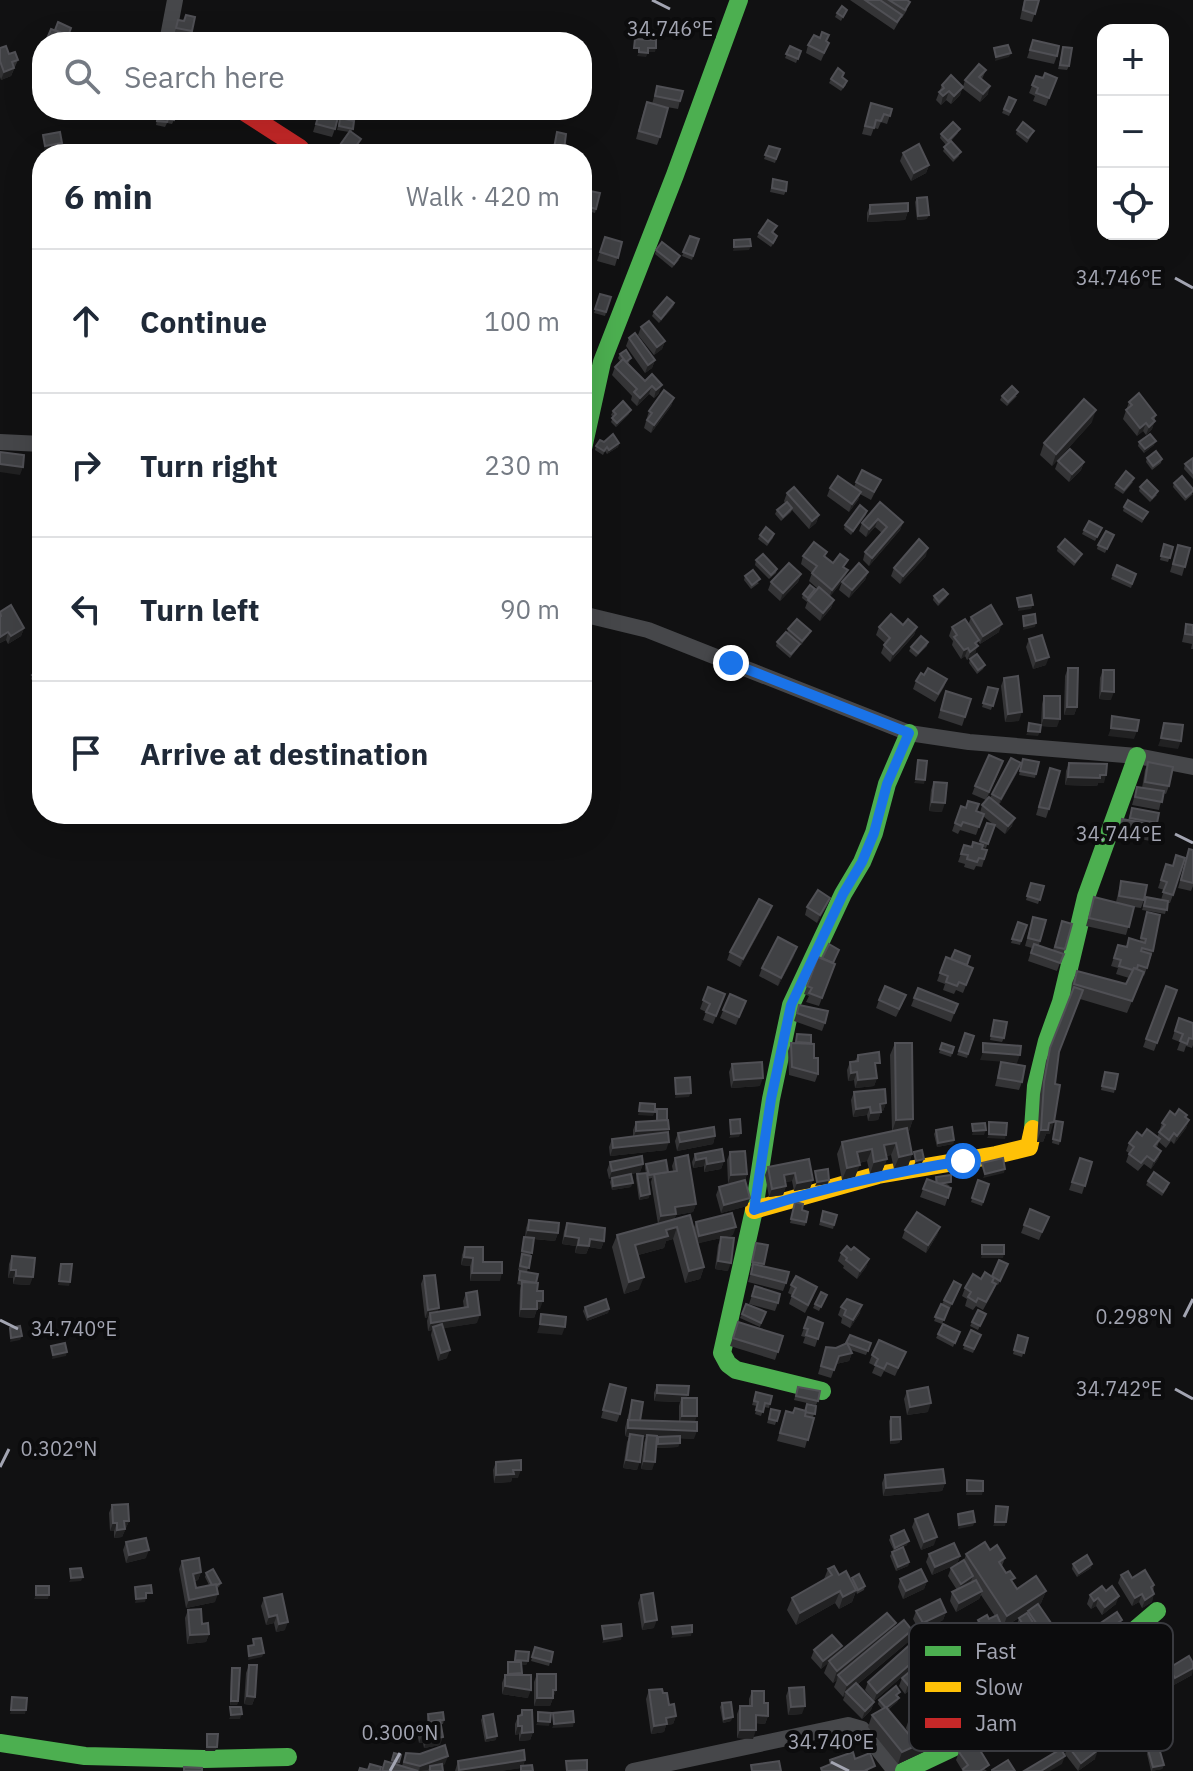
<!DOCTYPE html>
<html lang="en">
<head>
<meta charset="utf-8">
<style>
	:root { --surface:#fff; --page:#f2f2f3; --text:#1f2937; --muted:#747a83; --line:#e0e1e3 }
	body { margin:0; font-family:"IBM Plex Sans",sans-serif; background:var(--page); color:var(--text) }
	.controls { position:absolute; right:24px; top:24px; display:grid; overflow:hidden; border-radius:16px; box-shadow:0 8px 32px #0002 }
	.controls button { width:72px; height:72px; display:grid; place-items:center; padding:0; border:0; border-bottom:2px solid var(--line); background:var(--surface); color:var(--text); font:40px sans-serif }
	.stop { position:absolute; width:24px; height:24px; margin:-18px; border:6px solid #1a73e8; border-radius:50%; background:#fff }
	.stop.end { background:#1a73e8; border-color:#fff; box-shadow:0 2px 8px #0008 }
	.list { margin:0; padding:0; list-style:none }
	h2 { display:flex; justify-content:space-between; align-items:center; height:104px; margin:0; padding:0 32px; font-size:34px }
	h2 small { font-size:26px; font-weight:400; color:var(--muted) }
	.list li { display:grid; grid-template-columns:52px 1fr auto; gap:24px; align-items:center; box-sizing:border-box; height:144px; padding:0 32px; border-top:2px solid var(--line) }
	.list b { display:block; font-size:30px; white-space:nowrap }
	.list em { font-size:26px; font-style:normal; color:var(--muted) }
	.icon { flex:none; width:44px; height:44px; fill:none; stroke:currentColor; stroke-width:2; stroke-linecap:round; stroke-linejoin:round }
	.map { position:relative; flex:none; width:1193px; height:1771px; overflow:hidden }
	.search { position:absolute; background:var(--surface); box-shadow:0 8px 32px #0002; left:32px; top:32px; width:560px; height:88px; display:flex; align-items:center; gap:20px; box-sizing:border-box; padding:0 28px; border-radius:32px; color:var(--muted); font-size:30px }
	.panel { position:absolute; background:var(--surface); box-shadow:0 8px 32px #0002; left:32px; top:144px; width:560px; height:680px; border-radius:32px }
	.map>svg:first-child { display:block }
</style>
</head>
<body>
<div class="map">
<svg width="1193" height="1771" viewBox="0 0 1193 1771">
	<rect width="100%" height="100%" fill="#111112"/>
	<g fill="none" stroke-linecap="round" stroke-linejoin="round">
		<g stroke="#46474a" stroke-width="16">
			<path d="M167,42L175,0"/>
			<path d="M0,442L42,444"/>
			<path d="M582,614L648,630L909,733L969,742L1137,756L1193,767"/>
			<path d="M633,1771L848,1725L862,1729L895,1771"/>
		</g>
		<g stroke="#4caf50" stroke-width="18">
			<path d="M582,453L602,362L675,175L739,0"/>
			<path d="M1033,1129L1036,1086L1047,1041L1061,1002L1086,897L1137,756"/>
			<path d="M822,1391L736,1370L728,1364L722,1353L754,1210L771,1099L791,1005L843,894L862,862L874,833L887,784L909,733"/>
			<path d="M0,1743L85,1756L204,1759L288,1757"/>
			<path d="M904,1771L965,1742L1130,1634L1157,1611"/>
		</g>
		<path stroke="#ffc107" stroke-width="18" d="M754,1210L878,1175L996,1155L1029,1147L1033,1129"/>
		<path stroke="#c62828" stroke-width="18" d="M241,110L300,148"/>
	</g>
	<g fill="#343436">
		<path d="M850,0H907V10L902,18H901L894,30Z"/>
		<path d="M1024,0H1039L1032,22L1020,19Z"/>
		<path d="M847,10L841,21L835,17L837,13Z"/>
		<path d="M178,20L192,31L191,35L175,32Z"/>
		<path d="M820,38L829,43L821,61L806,53L808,45Z"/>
		<path d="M1033,40L1057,56L1054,64L1027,58Z"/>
		<path d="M790,46L801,51L796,63L785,58Z"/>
		<path d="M1063,47L1069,66L1067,70L1058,69Z"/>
		<path d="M0,48L18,60L11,76L1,80L0,77Z"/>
		<path d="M986,70L982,79L988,94L980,102L962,88L960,95L951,104L946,100L941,105L936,100L942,85L963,87L965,80Z"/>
		<path d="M1036,76L1043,78H1057L1046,106L1033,101L1035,96L1029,93Z"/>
		<path d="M843,77L846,85L841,91L829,83L831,79Z"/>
		<path d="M657,86L680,101L678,109L656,105L660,137L657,145L636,139L644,110L652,104Z"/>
		<path d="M1009,97L1016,100L1009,116L1002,113Z"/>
		<path d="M871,103L892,109L887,124L881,122L878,129L874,128L871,136L862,134Z"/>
		<path d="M159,110L174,120L172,124L167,123L165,127L156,125Z"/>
		<path d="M206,110H214L211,119L204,117Z"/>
		<path d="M320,110L335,129L332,137L313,132Z"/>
		<path d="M347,110H357L355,121L345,119Z"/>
		<path d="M340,118L354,121L352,132L358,147L353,154L337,153L340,145L349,132L337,130Z"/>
		<path d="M1017,130L1034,131L1027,143L1016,134Z"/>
		<path d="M557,132L564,150L562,154L553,152Z"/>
		<path d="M958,133L951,141L959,156L953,162L943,151L946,145L940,138L941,134Z"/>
		<path d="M769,146L780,149L775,163L764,159Z"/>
		<path d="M903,153L929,165L926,173L911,181L900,161Z"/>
		<path d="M773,179L786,191L784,195L770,192Z"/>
		<path d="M590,191L600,193L595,213L584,210Z"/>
		<path d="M917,198L927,219L917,220L915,202Z"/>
		<path d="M870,205L908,211L905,220L867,222V213Z"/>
		<path d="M775,230L773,233L776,240L771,247L757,237L759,233Z"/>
		<path d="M690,236L699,239L692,260L682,256Z"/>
		<path d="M605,237L622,242L615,266L597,261Z"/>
		<path d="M656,250L679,260L672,268L655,254Z"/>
		<path d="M600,294L611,297L605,316L594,313Z"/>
		<path d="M674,303L673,307L659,323L652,316L654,312Z"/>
		<path d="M641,327L665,341L662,349L654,355L638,335Z"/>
		<path d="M629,338L655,360L652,368L645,373L626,346Z"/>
		<path d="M620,354L630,362L628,363L645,381L652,374L659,393L654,398L649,394L637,406L631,400L632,396L612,375L615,367L621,362L618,358Z"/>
		<path d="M1002,396H1017L1007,406L1000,400Z"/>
		<path d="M674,398L671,406L651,433L644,428L649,411Z"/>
		<path d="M1129,402L1156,415L1152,429L1146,435L1143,431L1137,436L1123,419Z"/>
		<path d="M613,411L629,414L616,427L611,422L613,417L611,415Z"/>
		<path d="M1092,422L1052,466L1040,455L1044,443Z"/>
		<path d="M604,442L619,443L618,447L607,454L605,451L603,455L595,450L596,446Z"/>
		<path d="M1139,442L1154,445L1144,453L1138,446Z"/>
		<path d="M1147,458L1162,459L1161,463L1152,470L1146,462Z"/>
		<path d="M1193,458V479L1184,469L1185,464Z"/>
		<path d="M1058,461L1084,462L1081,470L1069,482L1055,469Z"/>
		<path d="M881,480L871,500L860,494L858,500L849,512L827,496L830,488L854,487L856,482Z"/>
		<path d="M1133,482L1123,494L1114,488L1116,484Z"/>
		<path d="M1174,483L1193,494L1185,501L1173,487Z"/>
		<path d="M1140,487L1157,495L1150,502L1139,491Z"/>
		<path d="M787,493L819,515L816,523L809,529L792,510L791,512L781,521L775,514L777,510L785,503L784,501Z"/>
		<path d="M880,502L903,522L900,530L869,566L863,560L865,552L882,533L875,527L866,537L859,531L862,523Z"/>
		<path d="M1124,507L1148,512L1142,523L1123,511Z"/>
		<path d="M867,511L866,515L851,535L844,529L845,525Z"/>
		<path d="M1102,528L1095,541L1082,534L1084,530Z"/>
		<path d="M774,534L773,538L767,546L758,539L760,535Z"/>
		<path d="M1114,535L1105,553L1097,549L1098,545Z"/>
		<path d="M1164,544L1173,547L1168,562L1160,560Z"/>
		<path d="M1178,545L1190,548L1182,576L1170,572Z"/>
		<path d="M1058,547L1080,558L1074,566L1057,551Z"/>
		<path d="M827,552L825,557L833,563L845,568V578L830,596L834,600L831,608L820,621L805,608L808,600L807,602L802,598L803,594L809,599L818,589L809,581L812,573L801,564L803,556Z"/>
		<path d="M926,556L900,584L891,576L894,568Z"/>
		<path d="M756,560L777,569L776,573L769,579L755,565Z"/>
		<path d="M1117,565L1136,574L1131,588L1111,579Z"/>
		<path d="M868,572L865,580L849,598L839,590L842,582Z"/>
		<path d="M801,574L798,582L780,601L768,590L771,582Z"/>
		<path d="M745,576L759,583L751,589L744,580Z"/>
		<path d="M948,594L946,598L938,606L933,600L934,596Z"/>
		<path d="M0,612L24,628L21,636L8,644L6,640L0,643Z"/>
		<path d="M971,617L999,632L980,644L978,641L975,654L967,660L965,656L961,659L952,645L953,641L949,636L952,627L968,625Z"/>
		<path d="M1186,624L1193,625V649H1191L1192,644L1182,642Z"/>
		<path d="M903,625L917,627L914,635L890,662L881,653L885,643L876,635L879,627Z"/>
		<path d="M788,629L809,635L801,645L787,633Z"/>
		<path d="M1029,639L1046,665L1033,669L1026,647Z"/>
		<path d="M777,642L800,644L798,648L790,658L776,646Z"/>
		<path d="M928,642L927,646L916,657L909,651L911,647Z"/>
		<path d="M970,659L985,665L983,669L977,674L969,663Z"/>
		<path d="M42,666V683L38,687L31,679L32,675Z"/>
		<path d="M1068,668L1077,707L1074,715H1064L1065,676Z"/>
		<path d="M1103,670L1111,700L1099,699L1100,678Z"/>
		<path d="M1004,678L1019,721L1005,722L1001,686Z"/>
		<path d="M947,679L944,687L935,702L913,689L916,681Z"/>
		<path d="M988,687L998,689L991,710L982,707Z"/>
		<path d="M946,691L971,699L962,726L938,718Z"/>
		<path d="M1044,696L1057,727L1041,726L1042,704Z"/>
		<path d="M1023,759L1036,774L1035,778L1019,775Z"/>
		<path d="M1148,762L1169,786L1166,794L1163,793L1159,810L1132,805L1137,787L1142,788L1145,770Z"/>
		<path d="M1021,763L1018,771L999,805L1012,826L1005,834L995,826L986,848L983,847L982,849L987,850L982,867L976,866L974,870L964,867L965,864L958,862L964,845L972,847L979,844L987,823L994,825L983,816L976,835L960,830L958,834L952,831L961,806L980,813L982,805L990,798L992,794Z"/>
		<path d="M1069,763L1104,783H1098L1097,786L1065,785L1066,771Z"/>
		<path d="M1000,769L986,800L972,794L975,786Z"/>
		<path d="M1047,777L1049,809L1046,818L1036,815Z"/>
		<path d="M934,782L942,812L929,811L931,790Z"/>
		<path d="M1132,808L1159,813L1156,826L1159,834L1156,842L1118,835L1122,819L1128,820Z"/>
		<path d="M1189,849L1193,850V886L1191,891L1178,888Z"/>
		<path d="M1166,864L1173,895L1170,903H1168L1165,914L1142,910L1146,897L1161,900L1164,890L1158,888Z"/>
		<path d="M1121,881L1144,900L1141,908L1134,907L1126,935L1086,926L1094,897L1116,902Z"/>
		<path d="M1031,883L1044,886L1038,904L1026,900Z"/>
		<path d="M772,906L769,914L740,967L727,960L730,952Z"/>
		<path d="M827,906L817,923L805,915L807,907Z"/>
		<path d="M1147,912L1153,951L1144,976L1143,975L1127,1013L1080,999L1058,1054L1050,1134H1046L1043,1142H1037L1040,1094L1046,1061L1070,996L1072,983L1077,971L1126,984L1129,978L1116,974L1118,968L1111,966L1118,945L1126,947L1140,941Z"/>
		<path d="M1033,917L1046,920L1039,945L1053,950L1062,921L1065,949L1057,971L1028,961L1032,948L1025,946Z"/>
		<path d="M1018,922L1027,925L1020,945L1011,943Z"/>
		<path d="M794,956L778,986L759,976L762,968Z"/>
		<path d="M818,957L835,964L819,1006L806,1002L809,996L804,994Z"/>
		<path d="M946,957L973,968L963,993L956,990L954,994L943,990L945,984L937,981Z"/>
		<path d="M1166,986L1177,990L1154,1051L1143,1047Z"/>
		<path d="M708,987L725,994L713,1024L703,1020L706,1012L700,1009Z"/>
		<path d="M918,988L958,1004L951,1022L911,1006Z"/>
		<path d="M730,994L746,1001L736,1025L720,1018Z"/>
		<path d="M879,1000L903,1003L896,1017L876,1008Z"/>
		<path d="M799,1005L825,1023L822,1031L794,1021Z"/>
		<path d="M1179,1018L1193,1023V1045L1192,1048L1186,1046L1184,1052L1177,1050L1180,1042L1172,1039Z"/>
		<path d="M994,1020L1004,1038L1002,1042L990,1040Z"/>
		<path d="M965,1033L974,1036L967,1058L957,1055Z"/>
		<path d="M797,1034L811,1044L818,1074L815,1082L789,1075L788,1051L791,1043H795Z"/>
		<path d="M895,1043L913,1119L909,1131H907L912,1154L908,1166L894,1169L891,1155L886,1156L887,1159L882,1171L870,1174L867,1161L859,1163L855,1177L842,1180L837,1154L842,1142L892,1131L890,1055Z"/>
		<path d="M942,1043L954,1047L951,1057L939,1053Z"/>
		<path d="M858,1055L877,1071H876L877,1078L874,1086L855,1088L854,1080L848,1081L847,1070L850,1062L855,1061Z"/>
		<path d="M1001,1062L1022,1082L1019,1090L995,1086Z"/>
		<path d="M732,1064L760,1086L731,1088L729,1072Z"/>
		<path d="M1105,1072L1115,1089L1114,1093L1101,1090Z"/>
		<path d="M854,1092L886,1103L883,1111H881L878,1120L868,1121L867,1115L853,1117L851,1100Z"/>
		<path d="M657,1109L667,1120L669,1129L666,1150L610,1156L609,1147L612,1139L633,1137V1130L636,1122L656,1121Z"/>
		<path d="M1175,1115H1187L1186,1118L1189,1120L1186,1128L1174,1144L1171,1141L1166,1148L1159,1142L1157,1147L1161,1151L1158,1159L1151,1169L1144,1164L1138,1171L1126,1162L1129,1153L1126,1151L1129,1143L1142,1136L1157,1138L1162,1123Z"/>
		<path d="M1056,1121L1060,1141L1059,1145L1052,1143Z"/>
		<path d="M936,1130L954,1140L953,1144L937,1147L934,1134Z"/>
		<path d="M678,1133L715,1136L713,1144L677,1151L675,1141Z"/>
		<path d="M730,1152L747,1174L745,1180L750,1198L747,1206L721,1213L716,1195L719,1187L733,1183H728L727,1160Z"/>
		<path d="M695,1154L724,1161L721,1169L704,1172V1166L693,1168L692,1162Z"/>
		<path d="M675,1158L696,1204L693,1212L676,1215L674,1220L694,1227L696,1222L733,1235L725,1237L728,1271L715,1269L718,1245L721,1238L698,1243L704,1267L700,1279L685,1283L673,1239L666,1241L664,1248L638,1255L639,1289L624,1294L612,1247L617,1235L658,1224L651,1182L652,1178L648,1179L649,1198L639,1200L636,1178L637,1174L646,1173L645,1168L646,1164L668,1172L673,1171L672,1166Z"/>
		<path d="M1080,1158L1092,1162L1082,1194L1069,1190Z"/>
		<path d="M809,1159L813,1180L810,1188L794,1191L792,1181L785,1182L786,1186L783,1195L769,1197L765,1175L768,1167Z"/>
		<path d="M610,1162L643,1164L640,1172L631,1174V1187L612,1190L610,1182L611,1179H609L607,1170Z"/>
		<path d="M936,1177L950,1186L947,1187L951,1188L945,1206L920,1197L927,1179L935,1182Z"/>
		<path d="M978,1180L989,1184L982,1206L971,1202Z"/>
		<path d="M1148,1181L1168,1187L1162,1196L1146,1185Z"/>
		<path d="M795,1202L802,1210L806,1222L805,1226L790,1223Z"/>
		<path d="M1030,1209L1049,1217L1039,1240L1021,1233Z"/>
		<path d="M823,1211L837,1215L833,1229L819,1225Z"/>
		<path d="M529,1220L558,1233L555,1241L534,1239L527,1272L536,1283L540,1309H537L534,1318L519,1317L520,1290L521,1285L517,1284L520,1271L518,1270L522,1255H521L523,1241L525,1237L526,1228Z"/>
		<path d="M567,1223L604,1241L601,1249L589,1247L586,1254L575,1253L576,1246L562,1244L564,1231Z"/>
		<path d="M940,1227L937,1235L926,1253L902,1238L905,1230Z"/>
		<path d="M756,1243L768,1245L763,1266L786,1283L783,1291L748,1282L753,1266H751Z"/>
		<path d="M465,1247L483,1262L500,1281H470V1266L461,1265L462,1255Z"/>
		<path d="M851,1250L869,1259L866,1267L857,1279L843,1268L844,1266L838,1261L841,1253Z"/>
		<path d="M12,1256L30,1285L13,1284V1278H8L9,1264Z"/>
		<path d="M1008,1264L998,1285L994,1283L996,1284L993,1292L983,1310L976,1306L973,1310L965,1306L967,1299L962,1296L965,1288L981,1279L992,1276Z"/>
		<path d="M424,1276L437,1312L464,1308L463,1301L466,1293L477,1323L443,1328L447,1358L438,1361L431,1335L432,1330L428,1331L427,1321L428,1317L425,1318L421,1284Z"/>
		<path d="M791,1285L814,1295L805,1313L789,1304L792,1295L788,1293Z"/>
		<path d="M755,1286L778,1303L775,1311L749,1304Z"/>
		<path d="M960,1289L950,1308L942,1304L944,1300Z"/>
		<path d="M821,1292L827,1295L819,1311L813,1308Z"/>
		<path d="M746,1304L766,1312L760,1327L740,1318Z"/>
		<path d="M941,1304L949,1308L942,1324L934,1321Z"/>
		<path d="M585,1307L609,1309L608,1313L587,1321L583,1311Z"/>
		<path d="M841,1307L860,1313L850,1328L841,1323L842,1318L838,1315Z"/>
		<path d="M978,1310L986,1314L978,1330L970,1326Z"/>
		<path d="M808,1317L823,1323L815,1347L803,1343L805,1337L801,1336Z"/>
		<path d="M738,1322L783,1336L775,1360L730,1346Z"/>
		<path d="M971,1330L981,1335L973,1353L963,1349Z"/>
		<path d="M960,1332L953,1347L936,1338L938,1334Z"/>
		<path d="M1018,1335L1028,1338L1022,1357L1013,1354Z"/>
		<path d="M847,1343H871L866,1355L851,1350L852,1353L849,1361L836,1364L831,1378L818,1374L826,1347L836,1348Z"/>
		<path d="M906,1352L895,1376L884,1371L881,1377L872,1373L875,1366L869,1363L872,1355Z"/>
		<path d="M610,1384L620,1414L617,1422L601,1418Z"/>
		<path d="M657,1385L687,1398L694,1422V1439L680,1438L678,1447L657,1448L658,1438L657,1437L652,1470L641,1469L644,1443L646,1437H643L637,1470L623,1468L627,1442L629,1437L625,1436V1428L632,1400L640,1421L679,1422V1406L680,1402L654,1401V1393Z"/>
		<path d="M798,1387L818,1401L816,1405L794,1400Z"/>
		<path d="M907,1391L928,1412L907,1415L904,1399Z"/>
		<path d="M756,1392L770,1404L769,1408L764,1407L761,1416L755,1414L757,1406L752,1405Z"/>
		<path d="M816,1406L805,1448L777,1441L786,1411L793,1413L805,1411Z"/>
		<path d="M771,1409L780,1411L775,1425L767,1423Z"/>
		<path d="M891,1417L901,1439L899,1443L890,1444L889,1421Z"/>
		<path d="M496,1462L518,1478H512L511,1482L494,1483L493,1470Z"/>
		<path d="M885,1475L945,1483L942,1491L883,1496L882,1483Z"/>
		<path d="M112,1505L129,1521L122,1537L114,1538V1531H110L109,1513Z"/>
		<path d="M915,1519L934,1545L921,1550L912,1527Z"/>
		<path d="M891,1536L907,1545L903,1547L909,1562L908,1566L896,1571L890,1556L892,1552L894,1551L889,1540Z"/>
		<path d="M126,1542L146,1558L126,1563L123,1550Z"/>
		<path d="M990,1550L1005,1558L1002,1566L1017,1589L1046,1591L1041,1603L1039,1605L1068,1660L1058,1667L1056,1665L1054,1669L1046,1674L1016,1627L1019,1618L1028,1612L1003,1628L1005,1633L999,1648L995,1650L994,1653L1003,1670L1000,1678L989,1683L980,1664L983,1656L984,1655L982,1650L976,1653L973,1646L971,1651L939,1667L932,1652L935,1644L969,1633L972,1627L976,1625L978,1620L989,1619L995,1616L981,1595L979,1599L956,1612L950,1601L952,1592L957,1590L948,1576L951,1568L964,1561L966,1554Z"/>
		<path d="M929,1554L960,1556L957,1564L932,1575L926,1562Z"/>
		<path d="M182,1561L201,1572L198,1580L195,1581L196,1588L209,1585L205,1577L206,1573L221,1583L219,1587L217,1588L215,1602L186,1608L179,1569Z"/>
		<path d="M1073,1564L1091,1568L1077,1577L1072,1569Z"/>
		<path d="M828,1569L851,1580L852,1578L865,1586L864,1590L857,1594L856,1591L852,1602L839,1609L835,1603L796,1625L787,1610L792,1598L824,1579Z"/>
		<path d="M1121,1575L1154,1585L1152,1602L1142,1608L1139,1602L1132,1606L1118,1583Z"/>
		<path d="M900,1579L927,1581L924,1589L903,1599L898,1587Z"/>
		<path d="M1106,1591L1116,1604L1102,1615L1096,1606L1091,1609L1087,1604L1090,1595Z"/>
		<path d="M282,1594L285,1630L276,1632L274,1623L266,1625L261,1606L264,1598Z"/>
		<path d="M641,1595L654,1628L642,1630L638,1603Z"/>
		<path d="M188,1610L202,1624L209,1634L206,1642L187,1644L185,1618Z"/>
		<path d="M916,1611L946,1612L943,1620L920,1632L913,1619Z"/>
		<path d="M896,1623L894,1628L912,1630L908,1642L858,1684L874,1702L871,1710L862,1719L843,1700L845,1695L843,1697L834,1687L837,1680L833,1683L824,1673L828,1663L821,1669L811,1658L814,1650L842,1646L839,1652Z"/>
		<path d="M1119,1628L1080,1655L1074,1647L1077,1639Z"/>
		<path d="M1125,1637L1167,1673L1169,1668L1193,1663L1192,1675L1172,1686L1169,1682L1168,1686L1159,1693L1140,1668L1138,1673L1130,1679L1114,1657L1117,1649L1122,1646Z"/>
		<path d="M535,1647L553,1652L549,1666L531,1661Z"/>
		<path d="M516,1651L528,1661L526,1665L522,1664L521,1675L528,1698L502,1694V1683L505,1675H507V1666L508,1662H514Z"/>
		<path d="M920,1661L874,1701L865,1690L868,1682Z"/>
		<path d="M249,1665L255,1697L252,1705L244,1704L246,1673Z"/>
		<path d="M232,1668L238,1701L237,1705H230L231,1672Z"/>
		<path d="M1090,1668L1107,1675L1096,1682L1089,1672Z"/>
		<path d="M1111,1669L1129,1687L1124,1690L1125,1704L1110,1715L1096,1694L1099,1686L1112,1677L1109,1673Z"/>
		<path d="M537,1674L556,1690L550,1706H534V1682Z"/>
		<path d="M902,1678H925L905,1694L899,1686Z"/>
		<path d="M998,1686L1020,1689L1017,1697L1001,1706L995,1695Z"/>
		<path d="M789,1688L802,1714L788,1715L786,1696Z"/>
		<path d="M649,1690L663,1693L676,1716L673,1724L666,1725L664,1732L651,1734L646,1699Z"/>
		<path d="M752,1691L764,1703L768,1716L765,1724L756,1723L753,1739L737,1738V1714L740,1706H749V1699Z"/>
		<path d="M899,1696L898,1697L899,1698L897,1702L888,1710L908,1733L906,1728L910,1716L933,1738L928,1750L898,1764L868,1727L872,1715L882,1709L878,1704L879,1700Z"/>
		<path d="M722,1703L731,1721L723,1723L720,1707Z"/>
		<path d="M522,1710L533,1732L530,1740L519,1741V1734L515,1735V1724L518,1716L520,1715Z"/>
		<path d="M428,1714L444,1720L443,1724H441L440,1745L424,1748L423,1743H419L417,1732L420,1724L427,1723V1718Z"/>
		<path d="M483,1716L496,1740L485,1742L481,1720Z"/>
		<path d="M1034,1716L1050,1725L1048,1729L1039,1733L1033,1720Z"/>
		<path d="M1016,1723L1031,1734L1023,1739L1015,1727Z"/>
		<path d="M1068,1746H1079L1095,1759L1078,1771L1065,1754Z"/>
		<path d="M1148,1750L1164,1765L1162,1769L1151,1771L1147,1754Z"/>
		<path d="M959,1752L987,1771H962V1770L956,1760Z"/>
		<path d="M394,1753L401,1755L398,1765L402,1766L406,1753L445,1764L442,1765L443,1771H382L391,1762Z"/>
		<path d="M525,1760L523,1766L533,1771H520V1768L500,1771H455L458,1761Z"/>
	</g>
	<g fill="#212122">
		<path d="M648,48H656L655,52H647Z"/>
		<path d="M639,52L648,53L646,57L637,56Z"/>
		<path d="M1011,53L1009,57L995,61L996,57Z"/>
		<path d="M14,68L11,76L1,80L4,72Z"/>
		<path d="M990,86L988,94L980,102L983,94Z"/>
		<path d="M963,87L960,95L951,104L954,96Z"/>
		<path d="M949,91L946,100L941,105L943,96Z"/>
		<path d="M62,143L61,147L44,150L45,146Z"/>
		<path d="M929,165L926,173L911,181L914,173Z"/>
		<path d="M908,211L905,220L867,222L870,214Z"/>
		<path d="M929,215L927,219L917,220L918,216Z"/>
		<path d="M751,246L749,250L733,251L734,247Z"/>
		<path d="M674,303L673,307L659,323L661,319Z"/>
		<path d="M665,341L662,349L654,355L657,347Z"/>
		<path d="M655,360L652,368L645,373L648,365Z"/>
		<path d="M662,385L659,393L654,398L656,390Z"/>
		<path d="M652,386L649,394L637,406L640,398Z"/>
		<path d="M674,398L671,406L651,433L654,425Z"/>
		<path d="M631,410L629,414L616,427L617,423Z"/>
		<path d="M1096,410L1092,422L1052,466L1056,454Z"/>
		<path d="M1155,421L1152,429L1146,435L1149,427Z"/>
		<path d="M1146,423L1143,431L1137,436L1140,428Z"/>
		<path d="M1156,441L1154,445L1144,453L1145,449Z"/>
		<path d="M619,443L618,447L607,454L609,450Z"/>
		<path d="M1084,462L1081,470L1069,482L1072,474Z"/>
		<path d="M0,464L23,467L20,475L0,472Z"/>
		<path d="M861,492L858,500L849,512L852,504Z"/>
		<path d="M819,515L816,523L809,529L812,521Z"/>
		<path d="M878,519L875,527L866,537L869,529Z"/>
		<path d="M903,522L900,530L869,566L872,558Z"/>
		<path d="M928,548L926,556L900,584L903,576Z"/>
		<path d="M848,570L845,578L829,598L832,590Z"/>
		<path d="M868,572L865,580L849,598L852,590Z"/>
		<path d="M801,574L798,582L780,601L783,593Z"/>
		<path d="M834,600L831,608L820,621L823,613Z"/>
		<path d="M1033,605L1031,609L1018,611L1019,607Z"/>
		<path d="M1036,623L1035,627L1023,630L1024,626Z"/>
		<path d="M1002,624L999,632L980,644L983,636Z"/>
		<path d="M917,627L914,635L890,662L893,654Z"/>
		<path d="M24,628L21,636L8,644L11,636Z"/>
		<path d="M8,632L6,640L0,643V637Z"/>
		<path d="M979,640L975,654L967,660L975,643Z"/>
		<path d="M968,648L965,656L961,659L964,650Z"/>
		<path d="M1049,657L1046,665L1033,669L1036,661Z"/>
		<path d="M1102,691L1114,692L1111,700L1099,699Z"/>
		<path d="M1067,707H1077L1074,715H1064Z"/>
		<path d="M1022,712L1019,721L1005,722L1008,714Z"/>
		<path d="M1044,718L1060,719L1057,727L1041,726Z"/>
		<path d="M1111,728L1137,731L1134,739L1108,736Z"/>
		<path d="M1028,731L1040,732L1038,736L1026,735Z"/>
		<path d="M1161,738L1181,741L1178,749L1158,746Z"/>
		<path d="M1021,763L1018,771L998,807L1001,799Z"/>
		<path d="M1100,775H1106L1104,783H1098L1097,786L1065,785L1068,777Z"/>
		<path d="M916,779L925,780L924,784L914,783Z"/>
		<path d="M932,802L945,803L942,812L929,811Z"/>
		<path d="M1015,818L1012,826L1005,834L1008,826Z"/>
		<path d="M830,898L827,906L817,923L820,915Z"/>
		<path d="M772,906L769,914L740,967L743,959Z"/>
		<path d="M797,947L794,956L778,986L781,978Z"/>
		<path d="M983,1052L1020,1055L1017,1063L980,1060Z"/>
		<path d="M857,1072L854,1080L848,1081L851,1073Z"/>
		<path d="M763,1078L760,1086L731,1088L734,1080Z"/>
		<path d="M877,1078L874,1086L855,1088L858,1080Z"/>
		<path d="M691,1093L689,1097L675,1098L676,1094Z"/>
		<path d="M886,1103L883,1111L877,1112L880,1104Z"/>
		<path d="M870,1107L867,1115L853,1117L856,1109Z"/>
		<path d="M639,1111L655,1112L653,1116L638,1115Z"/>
		<path d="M881,1112L878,1120L868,1121L871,1113Z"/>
		<path d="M913,1119L909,1131L892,1132L896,1120Z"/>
		<path d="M1189,1120L1186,1128L1174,1144L1177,1136Z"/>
		<path d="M1054,1122L1050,1134H1046L1043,1142H1037L1041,1130L1049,1123Z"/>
		<path d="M669,1129L666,1137L633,1139L636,1131Z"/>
		<path d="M986,1130L984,1135H972L973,1131Z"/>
		<path d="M741,1133L739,1137L729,1138L731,1134Z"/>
		<path d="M989,1134L1006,1135L1005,1139L987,1138Z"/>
		<path d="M715,1136L713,1144L677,1151L680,1142Z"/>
		<path d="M954,1140L953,1144L937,1147L938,1143Z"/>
		<path d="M669,1142L666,1150L610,1156L613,1148Z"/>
		<path d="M896,1143L891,1155L879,1157L884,1145Z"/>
		<path d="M872,1149L867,1161L853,1164L857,1152Z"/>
		<path d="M1161,1151L1158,1159L1151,1169L1154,1161Z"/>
		<path d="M912,1154L908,1166L894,1169L899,1157Z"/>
		<path d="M706,1158L704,1166L693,1168L696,1160Z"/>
		<path d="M887,1159L882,1171L870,1174L874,1162Z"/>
		<path d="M924,1159L922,1163L914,1165L916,1161Z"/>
		<path d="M724,1161L721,1169L704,1172L707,1164Z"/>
		<path d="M643,1164L640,1172L609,1179L612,1171Z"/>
		<path d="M860,1165L855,1177L842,1180L847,1168Z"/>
		<path d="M1005,1169L1004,1173L983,1178L985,1174Z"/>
		<path d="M795,1173L792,1181L781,1183L784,1175Z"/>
		<path d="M747,1174L744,1182L728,1183L731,1175Z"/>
		<path d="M813,1180L810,1188L794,1191L797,1183Z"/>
		<path d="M829,1180L828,1184L815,1186L817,1182Z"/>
		<path d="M633,1183L631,1187L612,1190L613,1186Z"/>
		<path d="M786,1186L783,1195L769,1197L772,1189Z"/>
		<path d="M650,1194L649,1198L639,1200L641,1196Z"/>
		<path d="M750,1198L747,1206L721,1213L724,1205Z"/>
		<path d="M696,1204L693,1212L676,1215L673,1222L658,1224L661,1216L675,1207Z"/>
		<path d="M677,1227L673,1239L666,1241L664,1248L631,1257L635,1245L666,1230Z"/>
		<path d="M736,1227L733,1235L696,1244L699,1236Z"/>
		<path d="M940,1227L937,1235L926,1253L928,1245Z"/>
		<path d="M528,1230L558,1233L555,1241L525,1238Z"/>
		<path d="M565,1236L579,1238L576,1246L562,1244Z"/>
		<path d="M590,1239L604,1241L601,1249L589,1247L586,1254L575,1253L578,1245Z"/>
		<path d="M982,1254H1004L1003,1258H981Z"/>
		<path d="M464,1257L473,1258L470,1266L461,1265Z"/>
		<path d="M869,1259L866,1267L857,1279L860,1271Z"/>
		<path d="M718,1261L731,1263L728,1271L715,1269Z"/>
		<path d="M704,1267L700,1279L685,1283L689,1271Z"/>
		<path d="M11,1270H16L13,1278H8Z"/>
		<path d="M472,1273H502L500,1281H470Z"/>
		<path d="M16,1276L33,1277L30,1285L13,1284Z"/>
		<path d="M644,1277L639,1289L624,1294L629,1282Z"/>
		<path d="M59,1281L70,1282L69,1286L58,1285Z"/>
		<path d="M537,1301H543L540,1309H534Z"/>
		<path d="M862,1305L860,1313L850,1328L853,1320Z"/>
		<path d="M439,1308L436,1317L430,1313L428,1317L425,1318L428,1310Z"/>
		<path d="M521,1309H537L534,1318L519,1317Z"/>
		<path d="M609,1309L608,1313L587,1321L588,1317Z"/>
		<path d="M480,1315L477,1323L434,1330L433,1327L432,1330L428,1331L431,1323Z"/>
		<path d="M540,1324L565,1327L562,1335L537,1333Z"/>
		<path d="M22,1336L20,1340L10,1342L11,1338Z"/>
		<path d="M450,1350L447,1358L438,1361L441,1353Z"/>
		<path d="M67,1352L66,1356L52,1359L53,1355Z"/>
		<path d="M852,1353L849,1361L836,1364L839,1356Z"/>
		<path d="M657,1393L688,1395L685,1403L682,1398L680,1402L654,1401Z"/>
		<path d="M931,1403L928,1412L907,1415L910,1407Z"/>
		<path d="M682,1416H697L694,1424H679Z"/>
		<path d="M628,1428L697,1431L694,1439L625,1436Z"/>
		<path d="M901,1439L899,1443L890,1444L891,1440Z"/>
		<path d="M680,1443L678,1447L657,1448L658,1444Z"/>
		<path d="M626,1460L640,1462L637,1470L623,1468Z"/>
		<path d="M644,1461L655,1462L652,1470L641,1469Z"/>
		<path d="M513,1470H521L518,1478H512L511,1482L494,1483L496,1475Z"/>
		<path d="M945,1483L942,1491L883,1496L886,1488Z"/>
		<path d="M967,1491H983L982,1495H966Z"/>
		<path d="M124,1521H129L122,1537L114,1538L117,1530Z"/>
		<path d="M975,1522L973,1526L958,1529L959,1525Z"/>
		<path d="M995,1522H1006L1005,1526H993Z"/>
		<path d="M113,1523H117L114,1531H110Z"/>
		<path d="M937,1537L934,1545L921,1550L924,1542Z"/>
		<path d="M909,1541L907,1545L894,1552L895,1548Z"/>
		<path d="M149,1550L146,1558L126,1563L129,1555Z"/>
		<path d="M960,1556L957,1564L932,1575L935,1567Z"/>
		<path d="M909,1562L908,1566L896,1571L898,1567Z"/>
		<path d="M1092,1564L1091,1568L1077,1577L1079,1573Z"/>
		<path d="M201,1572L198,1580L190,1582L193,1574Z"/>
		<path d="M973,1576L970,1584L958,1592L961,1584Z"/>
		<path d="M83,1577L81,1581L69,1582L71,1578Z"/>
		<path d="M927,1581L924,1589L903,1599L906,1591Z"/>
		<path d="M856,1590L852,1602L839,1609L843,1597Z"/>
		<path d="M840,1591L835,1603L796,1625L800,1613Z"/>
		<path d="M982,1591L979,1599L956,1612L959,1603Z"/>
		<path d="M1046,1591L1041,1603L1003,1628L1007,1616Z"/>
		<path d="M218,1594L215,1602L186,1608L189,1600Z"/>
		<path d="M1142,1594L1139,1602L1132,1606L1135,1598Z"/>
		<path d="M1154,1594L1152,1602L1142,1608L1145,1600Z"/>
		<path d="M36,1595H49L48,1599H34Z"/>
		<path d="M1119,1596L1116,1604L1102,1615L1105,1607Z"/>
		<path d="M146,1598L145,1602L135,1603L136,1599Z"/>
		<path d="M1098,1598L1096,1606L1091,1609L1094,1601Z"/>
		<path d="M946,1612L943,1620L920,1632L923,1623Z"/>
		<path d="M277,1615L274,1623L266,1625L269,1617Z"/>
		<path d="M657,1620L654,1628L642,1630L645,1622Z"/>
		<path d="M1122,1620L1119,1628L1080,1655L1083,1647Z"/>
		<path d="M288,1622L285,1630L276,1632L279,1624Z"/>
		<path d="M896,1623L891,1635L838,1675L837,1680L833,1683L837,1671Z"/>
		<path d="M912,1630L908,1642L847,1693L846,1692L843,1697L847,1685Z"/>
		<path d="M692,1632L691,1636L671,1638L673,1634Z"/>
		<path d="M1005,1633L999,1648L995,1650L994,1653L985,1657L988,1649L1000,1636Z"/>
		<path d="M209,1634L206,1642L187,1644L190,1635Z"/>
		<path d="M622,1636L621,1640L602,1643L604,1639Z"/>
		<path d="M985,1642L982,1650L976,1653L979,1644Z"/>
		<path d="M974,1643L971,1651L939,1667L942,1659Z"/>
		<path d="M842,1646L839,1654L821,1669L823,1661Z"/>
		<path d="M1071,1652L1068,1660L1058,1667L1061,1659Z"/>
		<path d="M264,1653L262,1657L248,1660L249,1656Z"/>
		<path d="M923,1653L920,1661L874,1701L877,1693Z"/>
		<path d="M515,1660L528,1661L526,1665L514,1664Z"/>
		<path d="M1057,1661L1054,1669L1046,1674L1048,1666Z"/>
		<path d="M1141,1665L1138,1673L1130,1679L1133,1671Z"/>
		<path d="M1193,1668L1192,1675L1172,1686L1175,1678Z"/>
		<path d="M928,1669L925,1678L905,1694L908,1685Z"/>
		<path d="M1003,1670L1000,1678L989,1683L992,1675Z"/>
		<path d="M1109,1671L1107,1675L1096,1682L1098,1678Z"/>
		<path d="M1171,1678L1168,1686L1159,1693L1162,1685Z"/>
		<path d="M505,1686L531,1690L528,1698L502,1694Z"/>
		<path d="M1020,1689L1017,1697L1001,1706L1004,1698Z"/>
		<path d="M553,1690H556L550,1706H534L537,1698Z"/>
		<path d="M247,1696L255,1697L252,1705L244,1704Z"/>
		<path d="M1128,1696L1125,1704L1110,1715L1113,1706Z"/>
		<path d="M899,1698L897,1702L885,1712L886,1708Z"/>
		<path d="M231,1701H238L237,1705H230Z"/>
		<path d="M874,1702L871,1710L862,1719L865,1711Z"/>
		<path d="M805,1706L802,1714L788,1715L791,1707Z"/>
		<path d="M11,1710H26L25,1714H10Z"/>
		<path d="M242,1714L240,1719H229L231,1715Z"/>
		<path d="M756,1715L768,1716L765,1724L754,1723Z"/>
		<path d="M676,1716L673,1724L666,1725L664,1732L651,1734L654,1726L666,1718Z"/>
		<path d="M733,1717L731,1721L723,1723L724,1719Z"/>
		<path d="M1151,1717H1167L1166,1721H1149Z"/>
		<path d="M538,1721L550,1722L549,1726L536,1725Z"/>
		<path d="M574,1722L573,1727L552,1728L554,1724Z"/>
		<path d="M1050,1725L1048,1729L1039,1733L1040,1729Z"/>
		<path d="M518,1726H522L519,1734L515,1735Z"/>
		<path d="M740,1730H756L753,1739L737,1738Z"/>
		<path d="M533,1732L530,1740L519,1741L522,1733Z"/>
		<path d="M422,1735H426L423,1743H419Z"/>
		<path d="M497,1736L496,1740L485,1742L487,1738Z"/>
		<path d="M443,1737L440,1745L424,1748L427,1740Z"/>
		<path d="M933,1738L928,1750L898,1764L902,1752Z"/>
		<path d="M207,1747H217L215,1751H205Z"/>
		<path d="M1098,1750L1095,1759L1078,1771L1081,1763Z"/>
		<path d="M448,1756L445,1764L430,1769V1766L428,1770L419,1771L420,1766Z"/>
		<path d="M1065,1756L1062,1764L1050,1771H1040Z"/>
		<path d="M525,1760L522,1768L500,1771H459Z"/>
		<path d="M1164,1765L1162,1769L1152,1771L1153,1767Z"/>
	</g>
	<g fill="#404144" stroke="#505055" stroke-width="2">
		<path d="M865,0H880L902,15L897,22Z"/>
		<path d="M889,0H907L910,2L905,10Z"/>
		<path d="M1025,0H1039L1035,14L1023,10Z"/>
		<path d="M842,6L847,10L843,17L837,13Z"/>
		<path d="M186,15L195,17L192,31L176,28L178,20L184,21Z"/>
		<path d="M58,22L71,28L68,36L55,30Z"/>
		<path d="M51,29L76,39L75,42H50L46,41Z"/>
		<path d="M822,32L829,35L826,41L829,43L824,53L808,45L814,35L820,38Z"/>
		<path d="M635,39L656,40V48H648V53L639,52V48H634Z"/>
		<path d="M1033,40L1059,46L1057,56L1030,50Z"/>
		<path d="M1008,45L1011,53L996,57L994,48Z"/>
		<path d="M6,46L9,54L15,52L18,60L12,62L14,68L4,72L0,61V48Z"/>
		<path d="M790,46L801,51L798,59L786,54Z"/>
		<path d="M1063,47L1072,48L1069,66L1060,65Z"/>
		<path d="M979,64L986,70L979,77L990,86L983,94L965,80Z"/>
		<path d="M838,68L844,73L842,77L847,81L843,87L831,79Z"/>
		<path d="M1045,73L1057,78L1049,98L1036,93L1038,88L1032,85L1036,76L1043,78Z"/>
		<path d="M951,75L963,87L954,96L949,91L943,96L939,92L944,88L942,85Z"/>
		<path d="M657,86L683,91L680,101L655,96Z"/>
		<path d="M1009,97L1016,100L1010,112L1004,109Z"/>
		<path d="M647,102L668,108L660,137L639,131Z"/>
		<path d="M871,103L892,109L890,116L884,114L881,121L876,120L874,128L865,126Z"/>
		<path d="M159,110L175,111L174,120L168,119L167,122L157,121Z"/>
		<path d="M206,110H214L212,115L205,112Z"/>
		<path d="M320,110L339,113L335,129L316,124Z"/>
		<path d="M347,110H357L356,117L346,115Z"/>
		<path d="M340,118L354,121L353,129L339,126Z"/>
		<path d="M953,122L960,129L948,141L941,134Z"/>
		<path d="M1023,122L1034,131L1028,138L1017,130Z"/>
		<path d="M350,131L361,139L351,153L340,145Z"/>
		<path d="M60,132L62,143L45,146L43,135Z"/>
		<path d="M557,132L566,134L564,150L554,148Z"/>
		<path d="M951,141L961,152L954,158L944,147Z"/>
		<path d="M919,144L929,165L914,173L903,153Z"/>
		<path d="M769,146L780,149L776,159L765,155Z"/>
		<path d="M773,179L787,182L786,191L772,188Z"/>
		<path d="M590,191L600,193L596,209L586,206Z"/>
		<path d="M927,197L929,215L918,216L917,198Z"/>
		<path d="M908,203V211L870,214V205Z"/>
		<path d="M768,220L777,226L772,232L777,236L773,243L759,233Z"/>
		<path d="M690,236L699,239L693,256L683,252Z"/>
		<path d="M605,237L622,242L618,258L600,252Z"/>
		<path d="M750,239L751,246L734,247V240Z"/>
		<path d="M662,242L680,256L674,264L656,250Z"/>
		<path d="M600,294L611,297L606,312L595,309Z"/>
		<path d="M667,297L674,303L661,319L654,312Z"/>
		<path d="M649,321L665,341L657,347L641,327Z"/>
		<path d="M635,333L655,360L648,365L629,338Z"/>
		<path d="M626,350L631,358L626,362L620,354Z"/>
		<path d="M623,359L645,381L652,374L662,385L656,390L652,386L640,398L634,392L637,389L615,367Z"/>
		<path d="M1012,386L1018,392L1008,402L1002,396Z"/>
		<path d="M664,390L674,398L654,425L647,420L652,413L649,411Z"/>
		<path d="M1139,393L1156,415L1152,418L1155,421L1149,427L1146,423L1140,428L1126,410L1132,405L1129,402Z"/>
		<path d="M1084,399L1096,410L1056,454L1044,443Z"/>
		<path d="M623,401L631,410L617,423L612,418L616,414L613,411Z"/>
		<path d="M613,434L619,443L609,450L607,447L604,451L596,446L600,440L604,442Z"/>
		<path d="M1150,434L1156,441L1145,449L1139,442Z"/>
		<path d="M1070,449L1084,462L1072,474L1058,461Z"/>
		<path d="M1156,451L1162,459L1153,466L1147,458Z"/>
		<path d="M0,452L24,455L23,467L0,464Z"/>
		<path d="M1193,458V473L1185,464Z"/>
		<path d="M862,470L881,480L874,492L856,482Z"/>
		<path d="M1126,471L1134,478L1124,490L1116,484Z"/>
		<path d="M838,476L861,492L852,504L830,488Z"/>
		<path d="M1182,476L1193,489V491L1186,497L1174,483Z"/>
		<path d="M1147,480L1158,491L1152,498L1140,487Z"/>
		<path d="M794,487L819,515L812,521L787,493Z"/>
		<path d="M1128,500L1148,512L1143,519L1124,507Z"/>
		<path d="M787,502L792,508L783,517L777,510Z"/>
		<path d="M880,502L903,522L872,558L865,552L887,527L878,519L869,529L862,523Z"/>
		<path d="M860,505L867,511L853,531L845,525Z"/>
		<path d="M1089,521L1102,528L1097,537L1084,530Z"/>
		<path d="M766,527L774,534L768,542L760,535Z"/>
		<path d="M1106,531L1114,535L1107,549L1098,545Z"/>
		<path d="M919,539L928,548L903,576L894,568Z"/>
		<path d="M1065,539L1082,554L1075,562L1058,547Z"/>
		<path d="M814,542L827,552L824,556L833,563L840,554L848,560L843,567L848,570L832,590L812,573L817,566L803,556Z"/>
		<path d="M1164,544L1173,547L1170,558L1161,556Z"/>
		<path d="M1178,545L1190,548L1185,567L1173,564Z"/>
		<path d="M763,554L777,569L771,575L756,560Z"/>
		<path d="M789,563L801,574L783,593L771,582Z"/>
		<path d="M859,563L868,572L852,590L842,582Z"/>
		<path d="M1117,565L1136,574L1132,584L1113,575Z"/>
		<path d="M753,570L760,579L752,585L745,576Z"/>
		<path d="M810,585L815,589L808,598L803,594Z"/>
		<path d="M819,587L834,600L823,613L808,600Z"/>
		<path d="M943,589L948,594L939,602L934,596Z"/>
		<path d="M1031,595L1033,605L1019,607L1017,598Z"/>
		<path d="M11,605L24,628L11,636L8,632L0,637V617L1,616L0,612Z"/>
		<path d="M991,605L1002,624L983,636L971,617Z"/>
		<path d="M891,614L903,625L908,619L917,627L893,654L884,645L890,638L879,627Z"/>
		<path d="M1035,614L1036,623L1024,626L1023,616Z"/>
		<path d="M797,619L811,631L802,641L788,629Z"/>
		<path d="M965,619L979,640L975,643L978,646L970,652L968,648L964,650L954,637L957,635L952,627Z"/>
		<path d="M1186,624L1193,625V635L1185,634Z"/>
		<path d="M786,632L800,644L791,654L777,642Z"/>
		<path d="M1042,635L1049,657L1036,661L1029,639Z"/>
		<path d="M921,636L928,642L918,653L911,647Z"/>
		<path d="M977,654L985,665L978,670L970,659Z"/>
		<path d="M42,666V681L40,683L32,675Z"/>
		<path d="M928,668L947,679L938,694L916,681L921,673L924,675Z"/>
		<path d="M1068,668H1078L1077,707H1067Z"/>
		<path d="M1103,670H1114V692L1102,691Z"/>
		<path d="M1018,676L1022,712L1008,714L1004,678Z"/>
		<path d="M988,687L998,689L993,706L983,703Z"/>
		<path d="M946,691L971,699L965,717L941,710Z"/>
		<path d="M1044,696H1060V719L1044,718Z"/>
		<path d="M1112,716L1139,720L1137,731L1111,728Z"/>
		<path d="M1029,723L1041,725L1040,732L1028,731Z"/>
		<path d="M1164,723L1183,725L1181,741L1161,738Z"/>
		<path d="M989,755L1003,761L989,792L975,786Z"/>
		<path d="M1011,758L1021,763L1001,799L992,794Z"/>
		<path d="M1023,759L1039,762L1036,774L1020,771Z"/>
		<path d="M918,760L927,761L925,780L916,779Z"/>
		<path d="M1148,762L1173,767L1169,786L1145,782Z"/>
		<path d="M1069,763L1107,764L1106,775H1100V778L1068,777Z"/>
		<path d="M1050,768L1060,771L1049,809L1039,807Z"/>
		<path d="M934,782L947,783L945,803L932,802Z"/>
		<path d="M1137,787L1164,791L1162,802L1135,797Z"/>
		<path d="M989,797L1015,818L1008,826L982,805Z"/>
		<path d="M968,801L979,804L976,811L984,814L979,827L963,822L961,826L955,823L961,806L966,808Z"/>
		<path d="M1132,808L1159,813L1157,823L1130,818Z"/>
		<path d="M1122,819L1160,826L1159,834L1121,827Z"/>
		<path d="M987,823L995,825L988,844L980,841Z"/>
		<path d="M973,842L983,845L982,849L987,850L984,859L979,858L977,862L967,859L968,855L961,854L964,845L972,847Z"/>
		<path d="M1189,849L1193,850V883L1181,880Z"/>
		<path d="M1176,855L1185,858L1173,895L1163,892L1167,882L1161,880L1166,864L1173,866Z"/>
		<path d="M1121,881L1147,885L1144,900L1119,896Z"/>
		<path d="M1031,883L1044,886L1040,900L1027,896Z"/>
		<path d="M818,890L830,898L820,915L807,907Z"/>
		<path d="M1094,897L1134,907L1129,927L1089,918Z"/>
		<path d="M1146,897L1168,901L1167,910L1144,906Z"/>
		<path d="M759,899L772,906L743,959L730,952Z"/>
		<path d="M1147,912L1160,915L1153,951L1142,948L1141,951L1151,954L1147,968L1138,965L1137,969L1134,968L1133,970L1119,966L1121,960L1114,958L1118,945L1127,947L1129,938L1145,943L1146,939L1141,938Z"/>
		<path d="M1033,917L1046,920L1040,941L1028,938Z"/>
		<path d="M1062,921L1072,924L1065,949L1055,947Z"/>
		<path d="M1018,922L1027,925L1021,941L1012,939Z"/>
		<path d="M778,937L797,947L781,978L762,968Z"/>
		<path d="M829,944L839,950L833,963L822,958Z"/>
		<path d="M1034,944L1064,954L1060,963L1031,953Z"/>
		<path d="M955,950L970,956L967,965L951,959Z"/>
		<path d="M818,957L835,964L822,998L809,993L812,988L807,986Z"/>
		<path d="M946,957L973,968L966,985L959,982L957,986L946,982L948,976L940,973Z"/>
		<path d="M1134,968L1144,972L1132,1001L1074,984L1077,971L1126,984Z"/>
		<path d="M885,986L906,995L899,1009L879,1000Z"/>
		<path d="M1166,986L1177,990L1157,1043L1146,1039Z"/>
		<path d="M708,987L725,994L716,1016L706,1012L710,1004L703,1000Z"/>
		<path d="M1074,987L1083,990L1059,1052L1055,1084L1060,1085L1054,1122L1049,1123L1048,1130H1041L1044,1082L1050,1048Z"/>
		<path d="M918,988L958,1004L954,1013L914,998Z"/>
		<path d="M730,994L746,1001L739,1017L723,1010Z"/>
		<path d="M799,1005L828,1011L825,1023L797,1013Z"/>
		<path d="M1179,1018L1193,1023V1039L1189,1038L1187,1044L1180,1041L1183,1034L1175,1031Z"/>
		<path d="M994,1020L1007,1022L1004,1038L991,1036Z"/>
		<path d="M965,1033L974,1036L968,1054L959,1051Z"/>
		<path d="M797,1034L811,1035V1043L796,1042Z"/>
		<path d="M791,1043L814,1044V1058H818V1074L792,1067Z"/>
		<path d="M895,1043H912L913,1119L896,1120Z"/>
		<path d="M942,1043L954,1047L952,1053L940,1049Z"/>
		<path d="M983,1043L1021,1046L1020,1055L983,1052Z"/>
		<path d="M879,1052L880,1063H875L877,1078L858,1080L857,1072L851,1073L850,1062L858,1061V1055Z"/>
		<path d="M762,1062L763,1078L734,1080L732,1064Z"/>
		<path d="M1001,1062L1025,1066L1022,1082L998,1078Z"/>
		<path d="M1105,1072L1118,1074L1115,1089L1102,1086Z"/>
		<path d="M690,1077L691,1093L676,1094L675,1078Z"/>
		<path d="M885,1089L886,1103L880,1104L881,1112L871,1113L870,1107L856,1109L854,1092Z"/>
		<path d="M640,1103L655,1104V1112L639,1111Z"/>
		<path d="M657,1109H667V1120L657,1121Z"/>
		<path d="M1179,1109L1187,1115L1185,1117L1189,1120L1177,1136L1174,1133L1169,1140L1159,1132L1165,1125L1162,1123L1170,1111L1175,1115Z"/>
		<path d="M740,1119L741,1133L731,1134L730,1120Z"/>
		<path d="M668,1120L669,1129L636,1131V1122Z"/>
		<path d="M1056,1121L1063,1122L1060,1141L1053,1139Z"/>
		<path d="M989,1122L1007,1123L1006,1135L989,1134Z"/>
		<path d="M985,1123L986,1130L973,1131L972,1124Z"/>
		<path d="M714,1127L715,1136L680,1142L678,1133Z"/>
		<path d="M952,1127L954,1140L938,1143L936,1130Z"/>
		<path d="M907,1128L912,1154L899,1157L896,1143L884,1145L887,1159L874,1162L872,1149L857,1152L860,1165L847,1168L842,1142Z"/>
		<path d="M1147,1129L1160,1139L1154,1146L1161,1151L1154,1161L1147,1156L1141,1163L1129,1154L1134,1147L1129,1143L1137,1132L1142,1136Z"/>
		<path d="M668,1132L669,1142L613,1148L612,1139Z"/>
		<path d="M722,1149L724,1161L707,1164L706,1158L696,1160L695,1154Z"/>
		<path d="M922,1150L924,1159L916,1161L914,1152Z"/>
		<path d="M745,1151L747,1174L731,1175L730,1152Z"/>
		<path d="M688,1155L696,1204L675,1207L676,1214L661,1216L654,1174L677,1171L675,1158Z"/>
		<path d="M642,1156L643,1164L612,1171L610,1162Z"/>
		<path d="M1003,1158L1005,1169L985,1174L982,1163Z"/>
		<path d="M1080,1158L1092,1162L1085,1186L1072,1182Z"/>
		<path d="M809,1159L813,1180L797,1183L795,1173L784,1175L786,1186L772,1189L768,1167Z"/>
		<path d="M666,1160L668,1172L649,1175L646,1164Z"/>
		<path d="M828,1169L829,1180L817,1182L815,1171Z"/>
		<path d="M1154,1172L1169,1183L1163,1192L1148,1181Z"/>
		<path d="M647,1173L650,1194L641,1196L637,1174Z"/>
		<path d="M631,1174L633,1183L613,1186L612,1178Z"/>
		<path d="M951,1175V1182L937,1184L936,1177Z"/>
		<path d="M927,1179L951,1188L948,1198L923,1189Z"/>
		<path d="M745,1180L750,1198L724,1205L719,1187Z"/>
		<path d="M978,1180L989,1184L983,1202L972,1198Z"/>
		<path d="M795,1202L803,1204L802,1210L808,1212L806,1222L791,1219Z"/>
		<path d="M1030,1209L1049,1217L1042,1232L1024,1225Z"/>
		<path d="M823,1211L837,1215L834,1225L821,1221Z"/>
		<path d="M917,1212L940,1227L928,1245L905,1230Z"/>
		<path d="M732,1213L736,1227L699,1236L696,1222Z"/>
		<path d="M690,1215L704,1267L689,1271L677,1227L666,1230L668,1236L635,1245L644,1277L629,1282L617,1235Z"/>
		<path d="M529,1220L559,1223L558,1233L528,1230Z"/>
		<path d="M567,1223L605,1228L604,1241L590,1239L589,1246L578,1245L579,1238L565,1236Z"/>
		<path d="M524,1237L534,1238L532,1253L522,1251Z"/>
		<path d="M721,1237L734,1238L731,1263L718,1261Z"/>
		<path d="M756,1243L768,1245L764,1264L752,1262Z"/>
		<rect x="982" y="1245" width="22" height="9"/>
		<path d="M847,1246L851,1250L854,1247L869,1259L860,1271L846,1260L847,1258L841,1253Z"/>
		<path d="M465,1247H483V1262H502V1273H472L473,1258L464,1257Z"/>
		<path d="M522,1254L531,1256L529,1268L520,1266Z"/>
		<path d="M12,1256L35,1258L33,1277L16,1276V1270H11Z"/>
		<path d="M999,1260L1008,1264L1000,1281L992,1276Z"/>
		<path d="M61,1264H72L70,1282L59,1281Z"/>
		<path d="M753,1264L789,1272L786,1283L751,1274Z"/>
		<path d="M520,1271L538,1274L536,1283L519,1280Z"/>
		<path d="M985,1272L994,1278L992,1282L996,1284L986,1302L978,1298L976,1302L968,1297L971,1292L965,1288L973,1274L981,1279Z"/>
		<path d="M435,1275L439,1308L428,1310L424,1276Z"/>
		<path d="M796,1276L817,1287L808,1305L792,1296L796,1288L791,1285Z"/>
		<path d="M954,1281L961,1285L952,1304L944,1300Z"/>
		<path d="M522,1282L538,1283L537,1291H543V1301H537V1309H521Z"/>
		<path d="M755,1286L780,1294L778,1303L752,1296Z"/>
		<path d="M477,1291L480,1315L431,1323L430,1313L468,1307L466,1293Z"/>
		<path d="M821,1292L827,1295L821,1307L815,1304Z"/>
		<path d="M606,1299L609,1309L588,1317L585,1307Z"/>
		<path d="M847,1299L862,1305L853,1320L844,1315L846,1310L841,1307Z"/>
		<path d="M746,1304L766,1312L761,1323L742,1314Z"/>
		<path d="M941,1304L949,1308L944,1320L935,1317Z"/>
		<path d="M978,1310L986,1314L980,1326L972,1322Z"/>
		<path d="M541,1314L566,1317L565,1327L540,1324Z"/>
		<path d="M808,1317L823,1323L818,1339L806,1335L808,1329L804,1328Z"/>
		<path d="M738,1322L783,1336L778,1352L733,1338Z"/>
		<path d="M442,1324L450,1350L441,1353L433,1327Z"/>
		<path d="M943,1324L960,1332L955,1343L938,1334Z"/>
		<path d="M20,1326L22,1336L11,1338L10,1328Z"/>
		<path d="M971,1330L981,1335L974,1349L964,1345Z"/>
		<path d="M850,1335L871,1343L868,1351L846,1343Z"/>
		<path d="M1018,1335L1028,1338L1024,1353L1014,1350Z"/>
		<path d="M879,1340L906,1352L898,1368L887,1363L884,1369L875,1365L878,1359L872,1355Z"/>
		<path d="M65,1343L67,1352L53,1355L51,1346Z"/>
		<path d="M847,1343L852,1353L839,1356L834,1370L821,1366L826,1347L836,1348Z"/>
		<path d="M610,1384L626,1388L620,1414L603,1410Z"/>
		<path d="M657,1385L689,1386L688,1395L657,1393Z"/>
		<path d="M798,1387L820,1391L818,1401L796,1396Z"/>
		<path d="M928,1387L931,1403L910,1407L907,1391Z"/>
		<path d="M756,1392L772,1396L770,1404L765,1403L763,1412L756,1410L758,1402L754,1401Z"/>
		<rect x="682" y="1398" width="15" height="18"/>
		<path d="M632,1400L643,1402L640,1421L629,1420Z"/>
		<path d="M807,1404L816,1406L815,1414L805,1412Z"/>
		<path d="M795,1408L806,1411L805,1416L814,1418L808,1440L780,1433L786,1411L793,1413Z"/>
		<path d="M771,1409L780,1411L777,1421L769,1419Z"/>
		<path d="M891,1417H900L901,1439L891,1440Z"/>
		<path d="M628,1420L697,1422V1431L628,1428Z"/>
		<path d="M630,1434L643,1436L640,1462L626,1460Z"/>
		<path d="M647,1435L657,1436L655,1462L644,1461Z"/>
		<path d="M680,1436V1443L658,1444V1437Z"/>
		<path d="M521,1460V1470H513L514,1474L496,1475V1462Z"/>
		<path d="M943,1469L945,1483L886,1488L885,1475Z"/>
		<path d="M967,1480L983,1481V1491H967Z"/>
		<path d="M128,1504L129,1521H124L125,1529L117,1530V1523H113L112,1505Z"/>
		<path d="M996,1506L1008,1507L1006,1522H995Z"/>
		<path d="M973,1511L975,1522L959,1525L958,1514Z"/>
		<path d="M928,1514L937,1537L924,1542L915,1519Z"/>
		<path d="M904,1530L909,1541L895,1548L891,1536Z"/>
		<path d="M146,1538L149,1550L129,1555L126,1542Z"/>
		<path d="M985,1542L990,1550L997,1545L1005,1558L999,1562L1006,1573L1010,1571L1015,1578L1011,1580L1017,1589L1036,1576L1046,1591L1007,1616L966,1554Z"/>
		<path d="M954,1543L960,1556L935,1567L929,1554Z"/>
		<path d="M903,1547L909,1562L898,1567L892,1552Z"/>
		<path d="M1087,1555L1092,1564L1079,1573L1073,1564Z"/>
		<path d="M199,1558L201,1572L193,1574L196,1588L216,1584L218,1594L189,1600L182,1561Z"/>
		<path d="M964,1560L973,1576L961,1584L951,1568Z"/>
		<path d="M834,1566L839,1575L846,1571L856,1590L843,1597L840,1591L800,1613L792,1598L832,1575L828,1569Z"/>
		<path d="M81,1568L83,1577L71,1578L70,1569Z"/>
		<path d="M213,1569L221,1583L217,1585L216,1584L212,1585L206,1573Z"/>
		<path d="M921,1569L927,1581L906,1591L900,1579Z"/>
		<path d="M1145,1570L1154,1585L1151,1587L1154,1594L1145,1600L1142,1594L1135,1598L1121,1575L1128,1571L1132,1578Z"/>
		<path d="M859,1574L865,1586L858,1590L852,1578Z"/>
		<path d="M976,1580L982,1591L959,1603L952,1592Z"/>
		<path d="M151,1585L152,1593H146V1598L136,1599L135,1587Z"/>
		<rect x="36" y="1586" width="13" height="9"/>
		<path d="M1102,1586L1106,1591L1112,1586L1119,1596L1105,1607L1098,1598L1094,1601L1090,1595Z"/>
		<path d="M653,1593L657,1620L645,1622L641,1595Z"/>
		<path d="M282,1594L288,1622L279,1624L277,1615L269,1617L264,1598Z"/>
		<path d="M940,1599L946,1612L923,1623L916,1611Z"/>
		<path d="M1038,1604L1071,1652L1061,1659L1028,1611Z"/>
		<path d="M201,1609L202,1624L208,1623L209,1634L190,1635L188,1610Z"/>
		<path d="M1117,1612L1122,1620L1083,1647L1077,1639Z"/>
		<path d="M887,1613L896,1623L837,1671L829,1661Z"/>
		<path d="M1027,1613L1057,1661L1048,1666L1019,1618Z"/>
		<path d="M987,1615L989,1619L997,1615L1005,1633L1000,1636L1001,1640L996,1643L997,1645L988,1649L985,1642L979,1644L972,1627L980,1623L978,1620Z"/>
		<path d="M904,1620L912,1630L847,1685L838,1675Z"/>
		<path d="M621,1624L622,1636L604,1639L602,1626Z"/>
		<path d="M692,1625V1632L673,1634L672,1627Z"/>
		<path d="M832,1635L842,1646L823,1661L814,1650Z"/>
		<path d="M261,1638L264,1653L249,1656L248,1646L254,1645L253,1639Z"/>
		<path d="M913,1642L923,1653L877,1693L868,1682Z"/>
		<path d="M535,1647L553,1652L551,1662L532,1657Z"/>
		<path d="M516,1651L529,1652L528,1661L515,1660Z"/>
		<path d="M1189,1656L1193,1663V1668L1175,1678L1169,1668Z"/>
		<path d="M508,1662H521L522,1673L508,1674Z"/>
		<path d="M921,1662L928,1669L908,1685L902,1678Z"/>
		<path d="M249,1665H257L255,1697L247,1696Z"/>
		<path d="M232,1668H240L238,1701H231Z"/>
		<path d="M537,1674H556V1690H553V1698H537Z"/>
		<path d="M505,1675H531V1690L505,1686Z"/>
		<path d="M856,1683L874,1702L865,1711L846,1692Z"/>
		<path d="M896,1686L900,1692L896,1695L899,1698L886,1708L879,1700Z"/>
		<path d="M804,1687L805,1706L791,1707L789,1688Z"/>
		<path d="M662,1689L663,1693H667L669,1705L674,1704L676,1716L666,1718L667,1724L654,1726L649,1690Z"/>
		<path d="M752,1691H764V1703H768V1716L756,1715V1730H740V1706H752Z"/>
		<path d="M12,1697L27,1698L26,1710H11Z"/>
		<path d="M731,1702L733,1717L724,1719L722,1703Z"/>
		<path d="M230,1707H241L242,1714L231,1715Z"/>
		<path d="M886,1707L911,1737L919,1733L910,1716L919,1711L933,1738L902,1752L872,1715Z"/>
		<path d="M522,1710H532L533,1732L522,1733V1726H518V1716L522,1715Z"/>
		<path d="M573,1711L574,1722L554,1724L553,1713Z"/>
		<path d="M443,1712L444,1720L429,1722L428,1714Z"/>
		<path d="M538,1712L551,1713L550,1722L538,1721Z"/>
		<path d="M493,1714L497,1736L487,1738L483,1716Z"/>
		<path d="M440,1720L443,1737L427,1740L426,1735H422L420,1724Z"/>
		<path d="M207,1734H218L217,1747H207Z"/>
		<path d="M1089,1739L1098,1750L1081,1763L1068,1746L1075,1741L1079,1746Z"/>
		<path d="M975,1742L989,1765L980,1771H964L963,1769L968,1765L959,1752Z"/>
		<path d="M445,1745L448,1756L420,1766L404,1762L406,1753L420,1754Z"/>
		<path d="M1159,1748L1164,1765L1153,1767L1148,1750Z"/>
		<path d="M1061,1749L1065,1756L1041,1771H1024Z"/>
		<path d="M524,1750L525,1760L459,1770L458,1761Z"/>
		<path d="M853,1752L855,1759L870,1753L875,1766L866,1770L867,1771H822L821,1768L831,1764L830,1760Z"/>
		<path d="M394,1753L401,1755L399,1762L392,1760Z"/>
		<path d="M587,1760V1770L567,1771L566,1761Z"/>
		<path d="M1008,1760L1015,1771H992V1770Z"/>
		<path d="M385,1761L418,1771H382Z"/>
		<path d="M779,1761L781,1771H752L751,1765Z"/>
		<path d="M370,1764L381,1767L380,1771H359L360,1768L368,1770Z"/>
		<path d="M442,1764L443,1771H430V1766Z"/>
		<path d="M532,1765L533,1771H521V1766Z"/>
		<path d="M184,1767L202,1768V1771H184Z"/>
	</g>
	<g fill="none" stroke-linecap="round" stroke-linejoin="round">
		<path stroke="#1a73e8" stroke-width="10" d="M731,663L909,733L887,784L874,833L862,862L843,894L791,1005L771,1099L754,1210C823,1188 892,1172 963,1161"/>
	</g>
	<path fill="none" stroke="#a3a5b2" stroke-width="3" d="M652,0L670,9M1175,278L1193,288M1175,834L1193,843M1184,1317L1193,1299M0,1320L18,1329M1175,1389L1193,1399M0,1467L9,1449M831,1762L849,1771M390,1771L400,1753"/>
	<rect x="909" y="1623" width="264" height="128" rx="12" fill="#0c0c0d" stroke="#393a3f" stroke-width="2"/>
	<rect x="925" y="1646" width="36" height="10" fill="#4caf50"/>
	<rect x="925" y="1682" width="36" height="10" fill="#ffc107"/>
	<rect x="925" y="1718" width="36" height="10" fill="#c62828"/>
	<g font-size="22" fill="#a3a5b2">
		<text x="975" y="1659">Fast</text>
		<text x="975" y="1695">Slow</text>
		<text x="975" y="1731">Jam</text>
	</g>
	<g font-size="20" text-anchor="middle" fill="#a3a5b2" stroke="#0c0c0d" stroke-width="8" stroke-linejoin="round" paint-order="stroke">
		<text x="670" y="36">34.746°E</text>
		<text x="1119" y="285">34.746°E</text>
		<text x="1119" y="841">34.744°E</text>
		<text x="1134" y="1324">0.298°N</text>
		<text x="74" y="1336">34.740°E</text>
		<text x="1119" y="1396">34.742°E</text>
		<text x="59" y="1456">0.302°N</text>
		<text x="400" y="1740">0.300°N</text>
		<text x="831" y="1749">34.740°E</text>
	</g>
</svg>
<div class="controls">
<button>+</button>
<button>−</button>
<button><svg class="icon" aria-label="locate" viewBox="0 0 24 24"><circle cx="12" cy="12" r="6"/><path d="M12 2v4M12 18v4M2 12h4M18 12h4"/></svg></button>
</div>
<div class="stop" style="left:963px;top:1161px"></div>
<div class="stop end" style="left:731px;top:663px"></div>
<div class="search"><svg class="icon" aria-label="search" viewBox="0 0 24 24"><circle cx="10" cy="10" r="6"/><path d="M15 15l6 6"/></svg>Search here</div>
<section class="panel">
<h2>6 min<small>Walk · 420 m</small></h2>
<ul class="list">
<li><svg class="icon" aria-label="ahead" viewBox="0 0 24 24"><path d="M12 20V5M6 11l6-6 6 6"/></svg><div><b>Continue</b></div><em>100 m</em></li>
<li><svg class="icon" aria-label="right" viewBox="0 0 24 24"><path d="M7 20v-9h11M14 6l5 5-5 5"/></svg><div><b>Turn right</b></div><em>230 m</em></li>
<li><svg class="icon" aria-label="left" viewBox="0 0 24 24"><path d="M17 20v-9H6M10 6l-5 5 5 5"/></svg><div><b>Turn left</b></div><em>90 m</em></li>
<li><svg class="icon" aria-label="arrive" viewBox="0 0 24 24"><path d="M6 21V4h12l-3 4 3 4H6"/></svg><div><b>Arrive at destination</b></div></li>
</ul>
</section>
</div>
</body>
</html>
